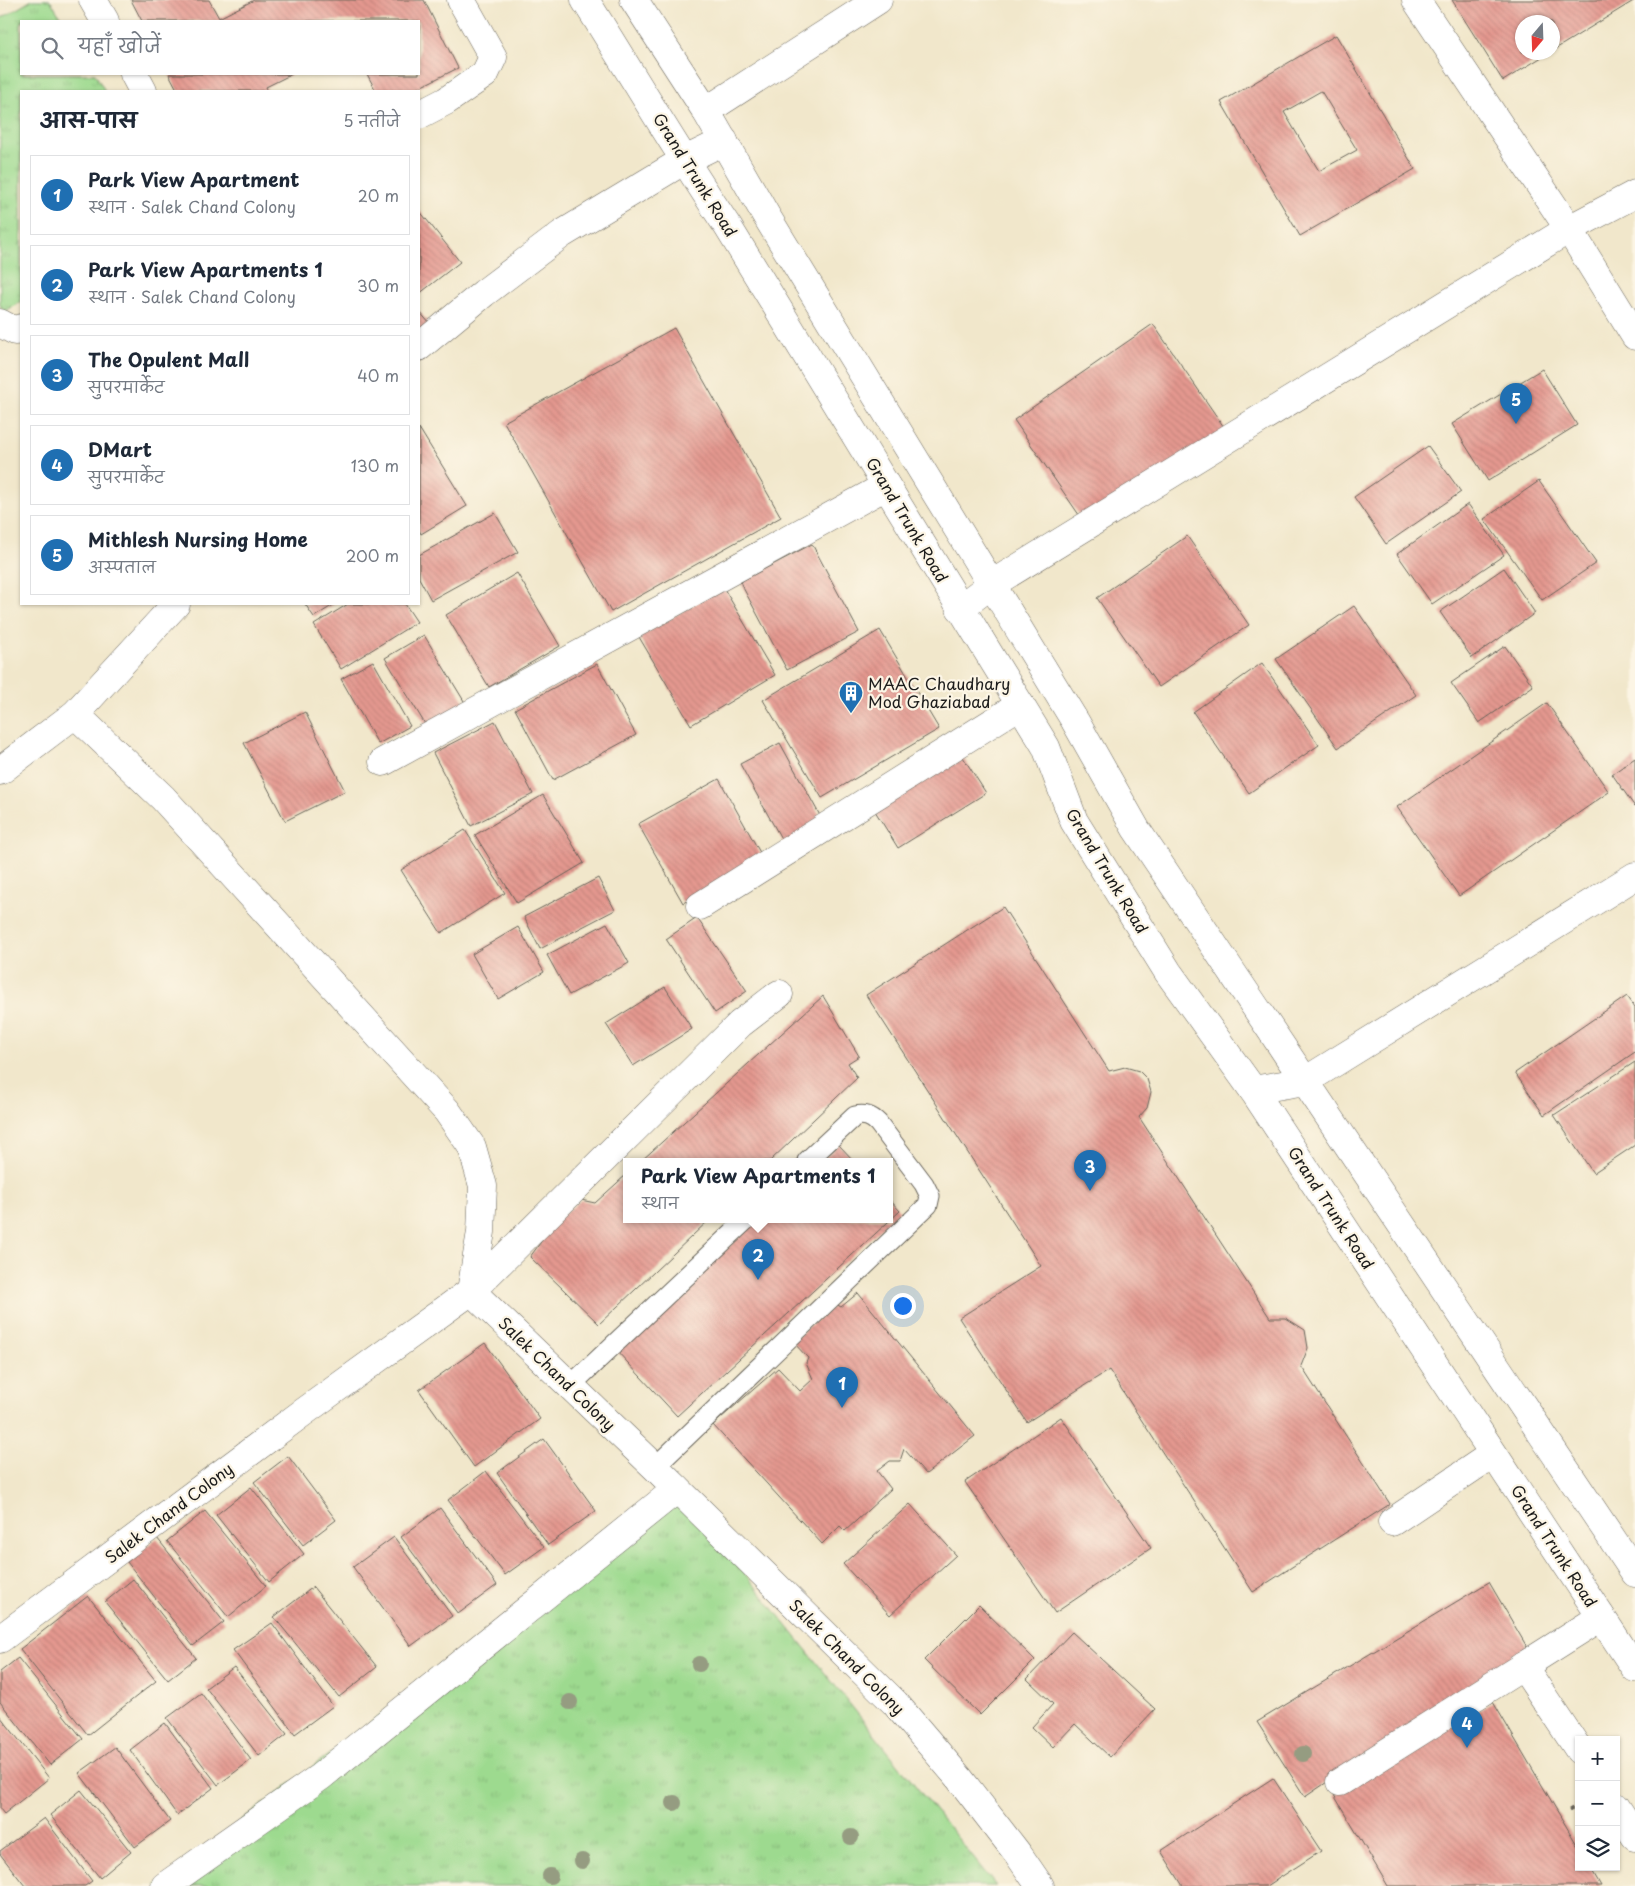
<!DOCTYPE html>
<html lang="hi">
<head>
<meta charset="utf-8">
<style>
	:root { --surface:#fff; --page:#f2f2f3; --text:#1f2937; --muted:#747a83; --line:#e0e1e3; --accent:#1f6fb2 }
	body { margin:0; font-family:"Playpen Sans","Playpen Sans Deva",sans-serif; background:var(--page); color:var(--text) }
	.controls { position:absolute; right:15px; bottom:15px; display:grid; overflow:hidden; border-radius:0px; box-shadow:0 1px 4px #0004 }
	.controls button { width:45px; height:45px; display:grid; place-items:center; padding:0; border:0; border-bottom:1px solid var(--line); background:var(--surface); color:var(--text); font:25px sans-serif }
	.compass { position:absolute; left:1515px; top:15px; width:45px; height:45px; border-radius:50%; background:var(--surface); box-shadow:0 1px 4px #0004; rotate:199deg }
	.you { position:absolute; left:902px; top:1305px; width:18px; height:18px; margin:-12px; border:4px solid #fff; border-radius:50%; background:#1a73e8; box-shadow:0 0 0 8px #1a73e833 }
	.badge { display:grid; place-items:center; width:32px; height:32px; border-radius:50%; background:var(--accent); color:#fff; font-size:16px; font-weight:700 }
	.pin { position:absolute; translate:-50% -41px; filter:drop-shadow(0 1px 2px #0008) }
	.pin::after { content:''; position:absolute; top:26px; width:18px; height:15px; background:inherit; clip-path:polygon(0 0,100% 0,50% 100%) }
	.popup { position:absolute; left:623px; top:1158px; width:270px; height:65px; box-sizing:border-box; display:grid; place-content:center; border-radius:0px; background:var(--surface); filter:drop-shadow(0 1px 4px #0005); font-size:16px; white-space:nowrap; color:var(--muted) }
	.popup b { font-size:19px; color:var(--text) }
	.popup::after { content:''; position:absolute; left:50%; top:100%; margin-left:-10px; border:10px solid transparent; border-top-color:var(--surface) }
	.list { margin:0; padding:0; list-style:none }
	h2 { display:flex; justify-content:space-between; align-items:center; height:65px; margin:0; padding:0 20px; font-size:21px }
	h2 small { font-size:16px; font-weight:400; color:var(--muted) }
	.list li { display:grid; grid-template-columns:32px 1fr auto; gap:15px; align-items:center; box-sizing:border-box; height:80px; margin:0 10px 10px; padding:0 10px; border:1px solid var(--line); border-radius:0px }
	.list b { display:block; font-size:19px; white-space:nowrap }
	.list p { margin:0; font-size:16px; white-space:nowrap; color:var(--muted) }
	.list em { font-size:16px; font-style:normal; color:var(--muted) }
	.icon { flex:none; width:28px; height:28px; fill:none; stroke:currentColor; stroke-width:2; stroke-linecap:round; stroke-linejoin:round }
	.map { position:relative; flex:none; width:1635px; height:1886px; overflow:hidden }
	.search { position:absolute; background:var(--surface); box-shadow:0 1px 4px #0004; left:20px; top:20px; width:400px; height:55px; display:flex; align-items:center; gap:12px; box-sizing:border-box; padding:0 18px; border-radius:0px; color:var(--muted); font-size:19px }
	.panel { position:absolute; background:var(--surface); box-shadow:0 1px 4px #0004; left:20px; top:90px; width:400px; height:515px; border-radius:0px }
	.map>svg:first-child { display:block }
</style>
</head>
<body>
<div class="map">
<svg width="1635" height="1886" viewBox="0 0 1635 1886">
	<defs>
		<pattern id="grass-tufts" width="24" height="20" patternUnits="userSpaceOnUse" patternTransform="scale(1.25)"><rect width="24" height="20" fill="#9dda8f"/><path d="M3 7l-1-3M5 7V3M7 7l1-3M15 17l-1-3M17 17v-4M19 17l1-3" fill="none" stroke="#87ba7b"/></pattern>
		<pattern id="building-back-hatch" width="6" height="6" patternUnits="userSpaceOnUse" patternTransform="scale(1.25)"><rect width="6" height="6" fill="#e4988f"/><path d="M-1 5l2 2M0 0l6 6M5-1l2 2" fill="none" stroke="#c3827b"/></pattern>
	</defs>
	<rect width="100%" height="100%" fill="#fcf5e5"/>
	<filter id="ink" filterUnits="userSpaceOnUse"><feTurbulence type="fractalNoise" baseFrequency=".02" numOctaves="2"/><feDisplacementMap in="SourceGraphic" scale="10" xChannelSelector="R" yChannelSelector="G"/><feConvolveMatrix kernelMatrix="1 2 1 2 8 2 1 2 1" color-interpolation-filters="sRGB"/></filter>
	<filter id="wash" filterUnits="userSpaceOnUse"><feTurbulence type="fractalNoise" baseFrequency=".0096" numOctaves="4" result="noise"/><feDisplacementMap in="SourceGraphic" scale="20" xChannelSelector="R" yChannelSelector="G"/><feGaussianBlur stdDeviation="1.12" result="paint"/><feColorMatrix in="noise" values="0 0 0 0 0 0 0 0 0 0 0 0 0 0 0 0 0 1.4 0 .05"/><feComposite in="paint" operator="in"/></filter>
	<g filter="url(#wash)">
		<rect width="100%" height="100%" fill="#f1e7cb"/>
		<g fill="url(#grass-tufts)" stroke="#5c7b56">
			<path d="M32,0H50L63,21H21V74H95L105,91H21V302L4,312L0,305V19Z"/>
			<path d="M677,1489L996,1886H156Z"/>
		</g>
		<g id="blocks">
			<g fill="url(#building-back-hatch)" fill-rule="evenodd">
				<path d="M131,0H209L219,18L254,0H424L458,68L412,91H376L367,74H419V21H142Z"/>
				<path d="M1452,0H1635L1552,51V22H1522V52H1550L1503,81Z"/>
				<path d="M1336,35L1415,169L1300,236L1221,102ZM1321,91L1357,150L1319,171L1284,112Z"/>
				<path d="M169,74H292L266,87L268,91H178Z"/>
				<path d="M419,210L460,262L419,294Z"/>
				<path d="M419,311L430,324L419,333Z"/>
				<path d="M1153,324L1226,430L1086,525L1014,420Z"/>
				<path d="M674,328L781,517L611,612L504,422Z"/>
				<path d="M1542,369L1577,425L1488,481L1452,424Z"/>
				<path d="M419,428L467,506L421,534L419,530Z"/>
				<path d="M1428,446L1461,492L1386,544L1354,497Z"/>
				<path d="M1539,481L1596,563L1542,600L1484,519Z"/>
				<path d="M1468,504L1504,555L1432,604L1397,554Z"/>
				<path d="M495,513L518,552L431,600L419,578V555Z"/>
				<path d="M1187,536L1249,625L1159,687L1097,598Z"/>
				<path d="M812,544L859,632L787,670L740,582Z"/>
				<path d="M1504,568L1535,613L1472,658L1440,612Z"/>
				<path d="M517,573L560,646L489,687L446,615Z"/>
				<path d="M723,587L775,675L691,725L639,637Z"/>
				<path d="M305,604H335L314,617Z"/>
				<path d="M348,604H405L417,622L341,669L314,625Z"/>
				<path d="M1354,606L1416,695L1338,748L1276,659Z"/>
				<path d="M880,630L939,729L822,798L763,700Z"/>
				<path d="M424,635L467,706L428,729L385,658Z"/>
				<path d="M1505,646L1533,686L1479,723L1451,683Z"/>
				<path d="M373,661L410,726L378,744L341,679Z"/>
				<path d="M1262,663L1319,745L1249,793L1193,712Z"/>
				<path d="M597,664L636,735L553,780L515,709Z"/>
				<path d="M1547,703L1609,792L1459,896L1397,807Z"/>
				<path d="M305,712L345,791L285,821L244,743Z"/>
				<path d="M495,721L533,794L471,826L433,753Z"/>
				<path d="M780,743L823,821L784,844L740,764Z"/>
				<path d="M963,757L986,793L898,848L875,811Z"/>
				<path d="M1635,758V807L1612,774Z"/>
				<path d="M719,779L763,858L683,903L638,824Z"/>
				<path d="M543,795L584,863L517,903L475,835Z"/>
				<path d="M465,830L505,893L441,933L401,870Z"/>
				<path d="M598,878L615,910L540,949L524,917Z"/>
				<path d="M1003,907L1109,1071L1125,1067L1139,1071L1147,1079L1151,1092L1147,1108L1139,1117L1270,1318H1286L1305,1330L1308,1348L1301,1366L1390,1504L1253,1592L1109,1370L1027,1422L959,1318L1041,1266L866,995Z"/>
				<path d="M697,918L747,991L715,1013L666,939Z"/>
				<path d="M607,923L629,963L569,995L547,955Z"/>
				<path d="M518,927L544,972L498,999L472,954Z"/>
				<path d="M665,987L692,1029L633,1066L606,1024Z"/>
				<path d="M823,996L859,1056L848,1063L857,1078L770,1161H641Z"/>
				<path d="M1627,996L1635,1007V1052L1544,1115L1515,1073Z"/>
				<path d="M1635,1062V1145L1593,1173L1554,1115Z"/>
				<path d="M839,1145L854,1161H821Z"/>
				<path d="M627,1174V1219H710L599,1324L530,1257L556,1221L581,1200L595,1203Z"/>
				<path d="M889,1199L900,1211L677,1416L616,1350L759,1219H889Z"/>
				<path d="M858,1293L975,1436L926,1474L904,1449L900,1461H890L877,1471L891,1489L845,1531L840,1526L822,1544L713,1425L778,1368L800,1391L813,1379L806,1363L808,1358L792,1341L836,1304L841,1307Z"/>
				<path d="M485,1343L540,1419L474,1467L419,1390Z"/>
				<path d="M1061,1417L1151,1548L1055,1613L965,1482Z"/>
				<path d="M544,1439L596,1511L548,1545L497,1473Z"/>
				<path d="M288,1456L336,1520L303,1545L254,1482Z"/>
				<path d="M486,1471L544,1547L505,1575L448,1500Z"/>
				<path d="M251,1487L304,1554L269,1582L216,1515Z"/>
				<path d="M910,1504L956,1555L890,1615L843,1564Z"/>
				<path d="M440,1508L497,1585L458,1614L401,1537Z"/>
				<path d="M205,1511L266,1586L228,1617L167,1541Z"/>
				<path d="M394,1537L452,1616L411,1646L353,1567Z"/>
				<path d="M157,1538L224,1622L193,1646L127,1562Z"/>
				<path d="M133,1579L196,1658L168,1680L105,1602Z"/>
				<path d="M1489,1582L1527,1647L1305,1797L1257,1722Z"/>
				<path d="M313,1587L377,1667L339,1697L274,1617Z"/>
				<path d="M88,1596L156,1681L88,1735L20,1649Z"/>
				<path d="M979,1605L1035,1660L980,1715L924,1660Z"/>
				<path d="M272,1623L333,1706L295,1734L233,1650Z"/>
				<path d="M1072,1632L1155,1709L1110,1757L1075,1724L1053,1747L1032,1727L1053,1704L1027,1679Z"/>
				<path d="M18,1658L83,1739L50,1765L0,1702V1672Z"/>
				<path d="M234,1667L287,1734L259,1756L206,1688Z"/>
				<path d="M201,1693L251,1760L218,1785L167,1718Z"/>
				<path d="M1493,1702L1579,1848V1867H1590L1601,1886H1388L1334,1795Z"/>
				<path d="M0,1716L49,1778L4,1814L0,1809Z"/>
				<path d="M165,1723L213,1788L177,1815L130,1750Z"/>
				<path d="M115,1747L170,1821L135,1847L79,1773Z"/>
				<path d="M1273,1778L1321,1851L1267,1886H1183L1161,1851Z"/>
				<path d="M81,1790L131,1852L100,1878L50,1815Z"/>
				<path d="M44,1818L92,1881L85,1886H25L0,1854V1851Z"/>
			</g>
		</g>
	</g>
	<g filter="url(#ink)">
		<use href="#blocks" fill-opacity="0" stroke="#676359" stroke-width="1"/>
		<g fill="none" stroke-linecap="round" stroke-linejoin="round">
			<defs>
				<g id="service">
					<path d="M570,1386L747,1219"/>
					<path d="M655,1467L928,1205L930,1196L924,1184L878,1123C871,1116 865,1114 855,1116L807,1161"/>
				</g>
				<g id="minor">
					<path d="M93,0L105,21"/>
					<path d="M1416,0L1569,229L1635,336"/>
					<path d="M134,74L143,91"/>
					<path d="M706,111L878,0"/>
					<path d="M419,115L446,101L485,74L493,57L461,0"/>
					<path d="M0,323L15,331L21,328"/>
					<path d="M419,347L484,293L562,234L683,161L724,141"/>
					<path d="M960,608L992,584L1569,229L1635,194"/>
					<path d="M75,714L163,798L447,1111L472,1147L483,1186L481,1232L471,1291"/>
					<path d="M383,762L886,486"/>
					<path d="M0,771L75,714L176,604"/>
					<path d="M700,906L1020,705"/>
					<path d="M1253,1090L1305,1081L1635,876"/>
					<path d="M471,1291L740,1024L779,994"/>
					<path d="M1392,1522L1493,1454"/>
					<path d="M0,1639L301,1414L471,1291L655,1467L895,1703L959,1778L1018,1854L1040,1886"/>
					<path d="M1523,1666L1579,1750"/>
					<path d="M1340,1782L1601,1617"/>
					<path d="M1616,1807L1635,1836"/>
					<path d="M165,1886L320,1777L677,1489"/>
				</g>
				<g id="trunk">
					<path d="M585,0C633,76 678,153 728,227L1046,747L1074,821L1168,972L1253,1090L1635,1668"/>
					<path d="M634,0L706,111L767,217L1075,721L1136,829L1635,1573"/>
				</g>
			</defs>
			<use href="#service" stroke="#676359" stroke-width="21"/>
			<use href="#minor" stroke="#676359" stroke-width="29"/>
			<use href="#trunk" stroke="#676359" stroke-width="29"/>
			<path stroke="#676359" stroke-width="3" stroke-dasharray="4 4" stroke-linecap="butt" d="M1569,1810L1579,1804"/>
			<use href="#service" stroke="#fff" stroke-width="19"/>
			<use href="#minor" stroke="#fff" stroke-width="28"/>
			<use href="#trunk" stroke="#fff" stroke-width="28"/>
		</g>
		<g fill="#959c81">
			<circle cx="699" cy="1664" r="8"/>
			<circle cx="570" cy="1702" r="8"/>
			<circle cx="1303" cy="1754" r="8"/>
			<circle cx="674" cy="1803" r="8"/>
			<circle cx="851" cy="1837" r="8"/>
			<circle cx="582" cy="1861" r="8"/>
			<circle cx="550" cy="1876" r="8"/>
		</g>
	</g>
	<defs>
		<symbol id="building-pin" viewBox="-11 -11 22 30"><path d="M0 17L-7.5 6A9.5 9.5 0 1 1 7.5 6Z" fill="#1f6fb2" stroke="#fcf5e5"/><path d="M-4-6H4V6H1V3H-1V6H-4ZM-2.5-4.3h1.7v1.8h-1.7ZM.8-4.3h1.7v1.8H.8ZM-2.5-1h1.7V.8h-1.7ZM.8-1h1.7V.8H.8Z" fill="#fff"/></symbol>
	</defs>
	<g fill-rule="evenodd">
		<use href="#building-pin" x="837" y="679" width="28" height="38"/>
	</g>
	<g text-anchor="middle" stroke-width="4.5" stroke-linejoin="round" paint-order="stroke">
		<g font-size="16" fill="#1c1c1c" stroke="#fcf5e5">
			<text transform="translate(695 175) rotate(58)" y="6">Grand Trunk Road</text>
			<text transform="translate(907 520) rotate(59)" y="6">Grand Trunk Road</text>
			<text transform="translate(1107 871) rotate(59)" y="6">Grand Trunk Road</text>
			<text transform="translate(1331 1208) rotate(57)" y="6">Grand Trunk Road</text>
			<text transform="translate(557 1374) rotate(44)" y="6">Salek Chand Colony</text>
			<text transform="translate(169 1513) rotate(-37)" y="6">Salek Chand Colony</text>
			<text transform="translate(1554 1546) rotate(57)" y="6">Grand Trunk Road</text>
			<text transform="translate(847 1657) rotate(45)" y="6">Salek Chand Colony</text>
		</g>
		<g font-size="16" fill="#1c1c1c" stroke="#fcf5e5" text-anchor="start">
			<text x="868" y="690">MAAC Chaudhary<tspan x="868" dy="18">Mod Ghaziabad</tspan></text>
		</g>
	</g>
</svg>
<div class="controls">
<button>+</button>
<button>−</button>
<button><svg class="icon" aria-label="layers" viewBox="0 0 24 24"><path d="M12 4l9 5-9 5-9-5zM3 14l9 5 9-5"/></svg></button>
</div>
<svg class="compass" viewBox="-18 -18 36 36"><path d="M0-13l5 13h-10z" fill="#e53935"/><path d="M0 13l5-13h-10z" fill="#747a83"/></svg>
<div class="you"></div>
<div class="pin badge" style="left:842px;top:1408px">1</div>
<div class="pin badge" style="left:758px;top:1280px">2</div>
<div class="popup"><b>Park View Apartments 1</b>स्थान</div>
<div class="pin badge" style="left:1090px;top:1191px">3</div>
<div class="pin badge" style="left:1467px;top:1748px">4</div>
<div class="pin badge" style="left:1516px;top:424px">5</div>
<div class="search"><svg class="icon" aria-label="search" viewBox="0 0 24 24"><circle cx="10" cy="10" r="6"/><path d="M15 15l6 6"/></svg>यहाँ खोजें</div>
<section class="panel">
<h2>आस-पास<small>5 नतीजे</small></h2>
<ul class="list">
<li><span class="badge">1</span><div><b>Park View Apartment</b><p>स्थान · Salek Chand Colony</p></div><em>20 m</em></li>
<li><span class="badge">2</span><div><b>Park View Apartments 1</b><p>स्थान · Salek Chand Colony</p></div><em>30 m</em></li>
<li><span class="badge">3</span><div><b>The Opulent Mall</b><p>सुपरमार्केट</p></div><em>40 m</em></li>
<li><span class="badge">4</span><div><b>DMart</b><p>सुपरमार्केट</p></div><em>130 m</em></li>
<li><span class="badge">5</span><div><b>Mithlesh Nursing Home</b><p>अस्पताल</p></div><em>200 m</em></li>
</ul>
</section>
</div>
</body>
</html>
